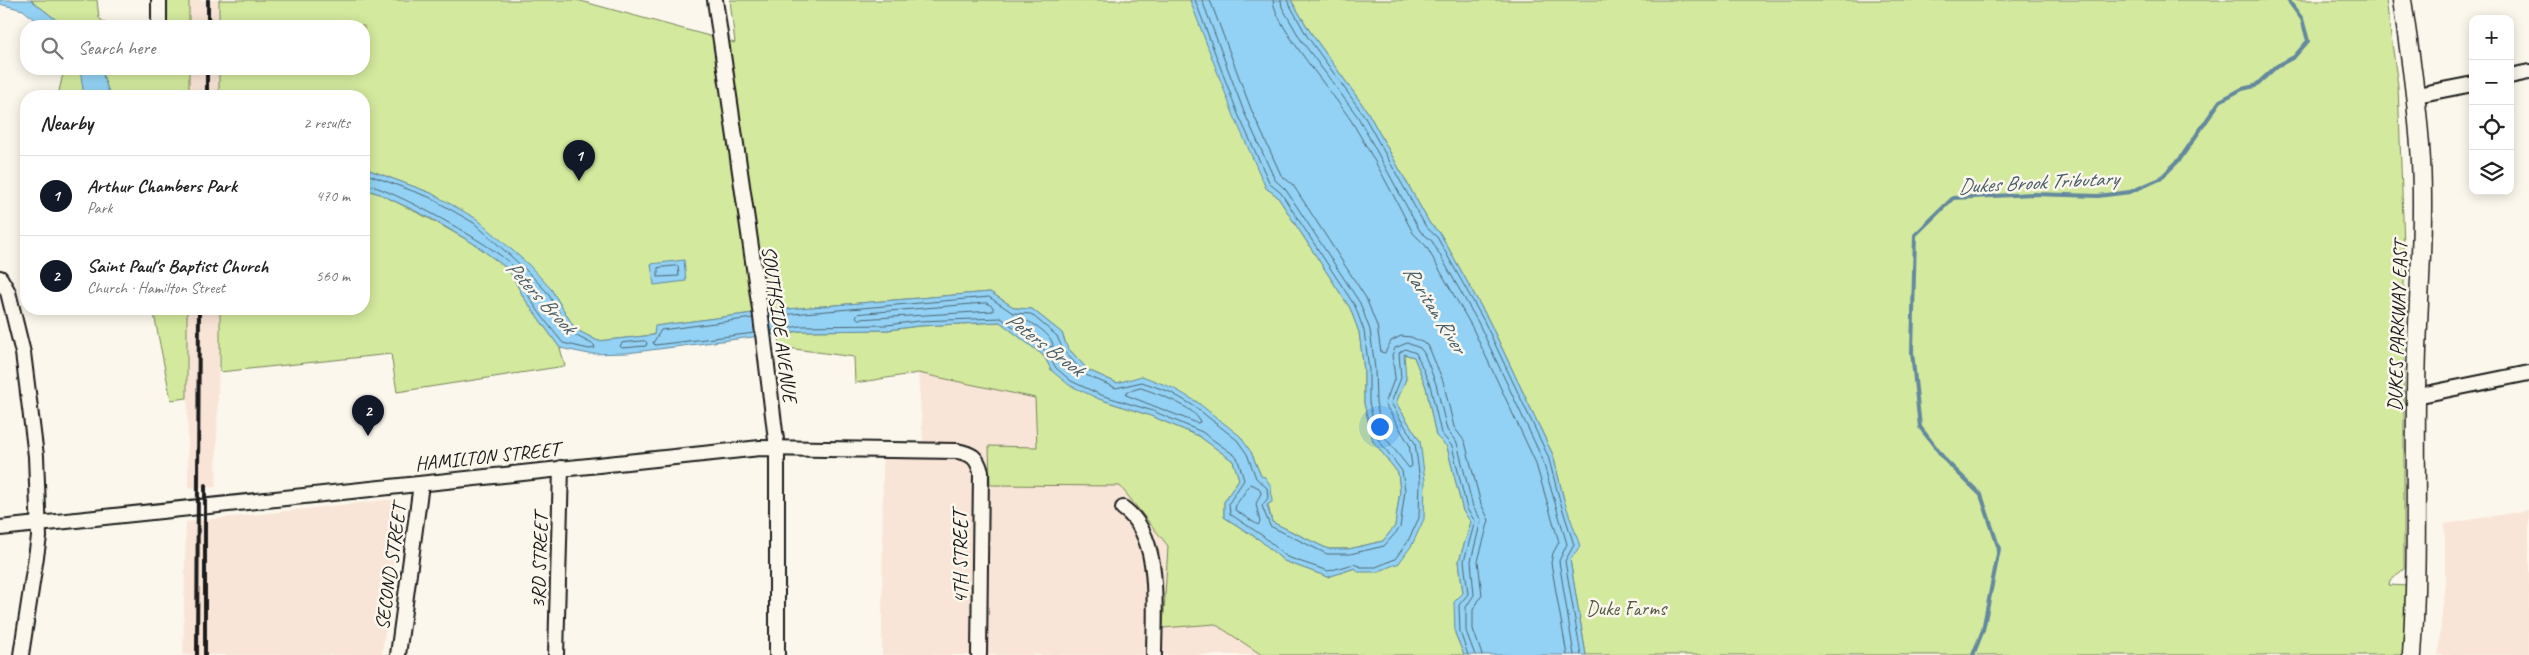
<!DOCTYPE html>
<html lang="en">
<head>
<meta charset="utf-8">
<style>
	:root { --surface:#fff; --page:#f6f6f6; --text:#222; --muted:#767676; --line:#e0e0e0; --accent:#111827 }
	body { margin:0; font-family:Caveat,sans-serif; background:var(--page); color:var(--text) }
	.controls { position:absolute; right:15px; top:15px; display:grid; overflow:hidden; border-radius:10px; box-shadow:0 2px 12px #0003 }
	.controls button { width:45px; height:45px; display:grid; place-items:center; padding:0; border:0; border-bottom:1px solid var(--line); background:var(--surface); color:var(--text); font:25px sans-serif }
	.you { position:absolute; left:1379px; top:426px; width:18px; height:18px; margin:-12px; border:4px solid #fff; border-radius:50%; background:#1a73e8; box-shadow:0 0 0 8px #1a73e833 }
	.badge { display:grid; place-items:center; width:32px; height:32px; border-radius:50%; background:var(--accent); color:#fff; font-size:16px; font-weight:700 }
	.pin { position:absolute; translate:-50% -41px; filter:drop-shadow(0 1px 2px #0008) }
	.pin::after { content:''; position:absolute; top:26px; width:18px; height:15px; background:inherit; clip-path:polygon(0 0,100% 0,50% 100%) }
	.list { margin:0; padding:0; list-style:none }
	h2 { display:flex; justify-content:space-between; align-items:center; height:65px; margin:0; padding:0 20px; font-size:21px }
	h2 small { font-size:16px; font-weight:400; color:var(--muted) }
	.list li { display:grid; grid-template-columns:32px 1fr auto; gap:15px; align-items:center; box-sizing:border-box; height:80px; padding:0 20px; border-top:1px solid var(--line) }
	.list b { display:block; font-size:19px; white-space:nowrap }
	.list p { margin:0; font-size:16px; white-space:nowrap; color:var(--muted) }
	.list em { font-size:16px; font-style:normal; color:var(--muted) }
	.icon { flex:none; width:28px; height:28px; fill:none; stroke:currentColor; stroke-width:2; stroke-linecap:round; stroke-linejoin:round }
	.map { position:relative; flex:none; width:2529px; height:655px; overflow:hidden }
	.search { position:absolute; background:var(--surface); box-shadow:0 2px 12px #0003; left:20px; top:20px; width:350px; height:55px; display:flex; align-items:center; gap:12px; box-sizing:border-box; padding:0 18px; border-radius:20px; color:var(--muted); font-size:19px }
	.panel { position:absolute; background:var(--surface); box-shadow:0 2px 12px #0003; left:20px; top:90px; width:350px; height:225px; border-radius:20px }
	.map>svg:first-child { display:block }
</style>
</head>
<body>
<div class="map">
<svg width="2529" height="655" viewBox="0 0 2529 655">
	<rect width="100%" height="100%" fill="#fbf7ec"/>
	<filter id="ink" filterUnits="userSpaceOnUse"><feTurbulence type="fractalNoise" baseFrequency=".02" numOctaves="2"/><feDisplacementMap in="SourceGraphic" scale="10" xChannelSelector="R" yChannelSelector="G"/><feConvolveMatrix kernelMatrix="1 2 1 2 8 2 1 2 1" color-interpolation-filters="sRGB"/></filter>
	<g filter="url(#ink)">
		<g fill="#f9e5d7">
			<rect x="189" y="0" width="30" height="26"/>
			<rect x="189" y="69" width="30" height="27"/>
			<path d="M187,309H220L216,487L188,488Z"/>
			<path d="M918,373L1035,398L1041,485L1120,486L1168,546L1163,628L1215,624L1262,655H882L883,451L924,452Z"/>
			<path d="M395,499L401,506L382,655H183L186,522Z"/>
			<path d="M2529,510V655H2438L2445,581V524Z"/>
		</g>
		<g fill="#d3e99d" stroke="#78825c">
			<path d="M31,0H97L99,18L109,26H64Z"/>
			<path d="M167,0H189V26H157L167,20Z"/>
			<path d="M219,0H577L735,43L730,0H1190L1266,188L1277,196L1350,308L1359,332L1364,370V403L1373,441L1398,473L1400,491L1395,526L1383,541L1349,549H1328L1272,522L1261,476L1251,452L1197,402L1142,377L1117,383L1088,370L1067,347L1062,333L1032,309L1015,308L990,292L776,310L656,326L654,335L598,341L575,329L551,289L431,193L364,168V96H219V69H364V26H219Z"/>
			<path d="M1291,0H2386L2398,86L2404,245V569L2390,580L2389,585L2407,586L2402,655H1586L1570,560L1564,500L1553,455L1488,319L1440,233L1430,224L1367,111L1311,33Z"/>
			<path d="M64,69L82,70L84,96H58Z"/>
			<path d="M101,69H189V96H110Z"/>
			<path d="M364,189L380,194L432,220L476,245L509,270L524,298L560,348L565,366L397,392L391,354L220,372V309H364Z"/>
			<path d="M153,309H187V398L171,400Z"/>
			<path d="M1000,322L1044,356L1052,371L1099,399L1151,416L1199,436L1233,461L1239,479L1224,502V517L1260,540L1284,561L1328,577L1355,568L1399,563L1420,441L1396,403L1406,379L1403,354L1414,357L1426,387L1436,436L1447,447L1463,511L1471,522L1459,561L1463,593L1455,633L1464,655H1262L1215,624L1163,628L1168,546L1120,486L990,485L989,446L1037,447L1035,398L918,373L855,383L854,357L780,347L779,335L800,331L888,330L919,326Z"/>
		</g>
		<g fill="#93d2f4" stroke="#63899e">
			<path d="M0,0H31L64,26H43L23,10L0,4Z"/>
			<path d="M1190,0H1291L1311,33L1367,111L1430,224L1440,233L1488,319L1553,455L1564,500L1580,546L1570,560L1586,655H1464L1455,633L1454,602L1463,593L1459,561L1471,522L1463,511L1447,447L1436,436L1426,387L1414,357L1404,354L1406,379L1396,403L1420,441L1425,480L1424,519L1412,545L1399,563L1377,572H1358L1355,568L1328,577L1284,561L1260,540L1224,517V502L1239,479L1233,461L1199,436L1151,416L1099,399L1069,385L1052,371L1044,356L1000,322L919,326L888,330L800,331L627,353L589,354L560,348L524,298L509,270L476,245L432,219L380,194L364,189V168L431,193L477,219L529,265L551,289L575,329L598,341L654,335L655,326L776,310L990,292L1015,308L1032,309L1062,333L1067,347L1088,370L1117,383L1142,376L1173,388L1197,402L1240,436L1251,452L1261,476L1265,477L1271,486L1272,502L1267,505L1272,522L1328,549H1349L1383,541L1395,526L1400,491L1398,473L1373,441L1364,403V370L1359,332L1350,308L1277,196L1266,188L1234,116Z"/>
			<path d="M80,69H101L110,96H84Z"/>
			<path d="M684,260L686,281L654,285L651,264Z"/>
		</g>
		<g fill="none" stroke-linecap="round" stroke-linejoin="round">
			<g stroke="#4c6572" stroke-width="1">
				<path d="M1202,0L1244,112L1275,180L1286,190L1360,303L1370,330L1375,369L1376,402L1383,435L1409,468L1412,466L1409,444L1385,404L1395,377L1392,355L1395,348L1407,343L1420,348L1424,353L1436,384L1447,430L1457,443L1473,507L1481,520L1471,561L1474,595L1466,607V631L1475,655"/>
				<path d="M1210,0L1251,109L1281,175L1293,185L1366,298L1377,326L1381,352L1385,353L1391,341L1401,336L1411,337L1428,345L1443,381L1454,427L1465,442L1481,504L1489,520L1478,561L1482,595L1473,610V629L1482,655"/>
				<path d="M1273,0C1274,26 1336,96 1352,122C1374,158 1394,196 1413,233L1426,246L1472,327L1535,461L1559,542L1553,553L1551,563L1567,655"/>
				<path d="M1281,0L1282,7L1301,40L1358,117L1420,231L1432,241L1479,324L1542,458L1567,544L1559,561L1574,655"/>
				<path d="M1287,0L1307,36L1363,114L1426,227L1437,237L1484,321L1548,456L1560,501L1574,545L1565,561L1581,655"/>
				<path d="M364,173L429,197L474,223L525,269L547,292L571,333L594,345L595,348L589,349L563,343C550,327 537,311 527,293C523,285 519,274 513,266C495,246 389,187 364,184"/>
				<path d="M678,266L679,276L658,277V268Z"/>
				<path d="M987,303L993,307V311L858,319L856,317L858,314Z"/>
				<path d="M769,316L989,297L1013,313L1031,314L1057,336L1063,350L1086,375L1116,388L1142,382L1170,392L1194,406L1237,440L1247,454L1256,478L1267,488L1268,498L1262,506L1270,526L1327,554H1350L1384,546L1400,528L1405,490L1402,471L1377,438L1369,402V370L1364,331L1355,306L1281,193L1270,184L1238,114L1195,0"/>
				<path d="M753,318L661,330L653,343L655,345L755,333"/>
				<path d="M1020,320C1031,319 1053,336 1053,346L1050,347L1021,324Z"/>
				<path d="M771,331L800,326L887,325L919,321L1001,318L1047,352L1056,368L1071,381L1101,395L1153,411L1202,432L1237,457L1244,480L1229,503L1230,514L1263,536L1287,557L1328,571L1354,564L1361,567H1376L1395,559L1407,543L1419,518L1420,480L1415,443L1391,403L1401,378L1399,353L1405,349L1416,353L1430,385L1441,433L1452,446L1467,509L1475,521L1464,561L1468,594L1459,605L1460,632L1468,655"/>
				<path d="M645,341L647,343L646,346L622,348L620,346L622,343Z"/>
				<path d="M1141,388C1156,393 1196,407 1200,422L1197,423L1126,395L1127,392Z"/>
				<path d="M1251,484L1259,488L1261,493L1256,504L1260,522L1258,525L1235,510L1236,505Z"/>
			</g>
			<path stroke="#63899e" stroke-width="4" d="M1973,655L1983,630L1999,549L1981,495L1946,461L1920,427L1912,352L1915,235L1953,198L2033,194L2098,196L2130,192L2160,179L2180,159L2220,101L2242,89L2255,86L2277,66L2294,57L2308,41L2302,19L2288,0"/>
			<defs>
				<g id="minor">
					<path d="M715,0L760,309L777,448V655"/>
					<path d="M159,26V0"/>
					<path d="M2510,76L2529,72"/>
					<path d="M2417,95L2473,84"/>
					<path d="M0,278L8,292L23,353L36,456L39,537L21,655"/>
					<path d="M2416,396L2529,373"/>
					<path d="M1123,508C1163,536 1154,611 1154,655"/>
					<path d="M0,528L760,448L957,451C972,454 977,457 981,472L979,655"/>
					<path d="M398,655L421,484"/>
					<path d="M556,655L561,468"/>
				</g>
				<path id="tertiary" d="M2402,0C2410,54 2418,107 2421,161C2425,240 2416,319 2416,399C2415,484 2418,570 2412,655"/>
			</defs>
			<use href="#minor" stroke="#1c1c1c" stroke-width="18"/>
			<use href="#tertiary" stroke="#1c1c1c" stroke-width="21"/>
			<use href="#minor" stroke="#fbf7ec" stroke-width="14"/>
			<use href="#tertiary" stroke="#fbf7ec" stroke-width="18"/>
			<g stroke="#1c1c1c" stroke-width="4">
				<path d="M208,26V0"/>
				<path d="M207,96V69"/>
				<path d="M197,655L199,309"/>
				<path d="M205,655V485"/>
			</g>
		</g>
	</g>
	<g text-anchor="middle" stroke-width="5" stroke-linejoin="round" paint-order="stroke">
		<g font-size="20" fill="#1c1c1c" stroke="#fbf7ec">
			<text transform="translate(780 324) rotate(82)" y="7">SOUTHSIDE AVENUE</text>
			<text transform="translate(2397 326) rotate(-88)" y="7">DUKES PARKWAY EAST</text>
			<text transform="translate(487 456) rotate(-6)" y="7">HAMILTON STREET</text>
			<text transform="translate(960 557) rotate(-90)" y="7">4TH STREET</text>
			<text transform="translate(539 561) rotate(-88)" y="7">3RD STREET</text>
			<text transform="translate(390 567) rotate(-82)" y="7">SECOND STREET</text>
		</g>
		<g font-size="20" fill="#535a43" stroke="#fbf7ec">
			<text x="1626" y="615">Duke Farms</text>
		</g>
		<g font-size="21" font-style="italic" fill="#465c68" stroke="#fbf7ec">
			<text transform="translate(2038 182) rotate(-3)" y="7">Dukes Brook Tributary</text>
			<text transform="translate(541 297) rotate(47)" y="7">Peters Brook</text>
			<text transform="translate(1435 309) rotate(58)" y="7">Raritan River</text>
			<text transform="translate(1045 344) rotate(37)" y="7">Peters Brook</text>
		</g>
	</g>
</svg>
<div class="controls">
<button>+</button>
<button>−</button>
<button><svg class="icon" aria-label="locate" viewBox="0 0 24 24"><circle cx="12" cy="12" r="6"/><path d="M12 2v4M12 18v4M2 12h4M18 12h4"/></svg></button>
<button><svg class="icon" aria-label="layers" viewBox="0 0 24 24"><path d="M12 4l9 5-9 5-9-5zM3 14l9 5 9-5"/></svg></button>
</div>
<div class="you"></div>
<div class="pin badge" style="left:579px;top:181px">1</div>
<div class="pin badge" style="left:368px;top:436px">2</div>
<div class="search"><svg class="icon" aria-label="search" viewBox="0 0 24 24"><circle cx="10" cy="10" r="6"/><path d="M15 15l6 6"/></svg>Search here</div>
<section class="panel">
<h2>Nearby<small>2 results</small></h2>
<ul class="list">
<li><span class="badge">1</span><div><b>Arthur Chambers Park</b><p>Park</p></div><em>470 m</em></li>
<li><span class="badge">2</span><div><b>Saint Paul's Baptist Church</b><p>Church · Hamilton Street</p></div><em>560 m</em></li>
</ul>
</section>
</div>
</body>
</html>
